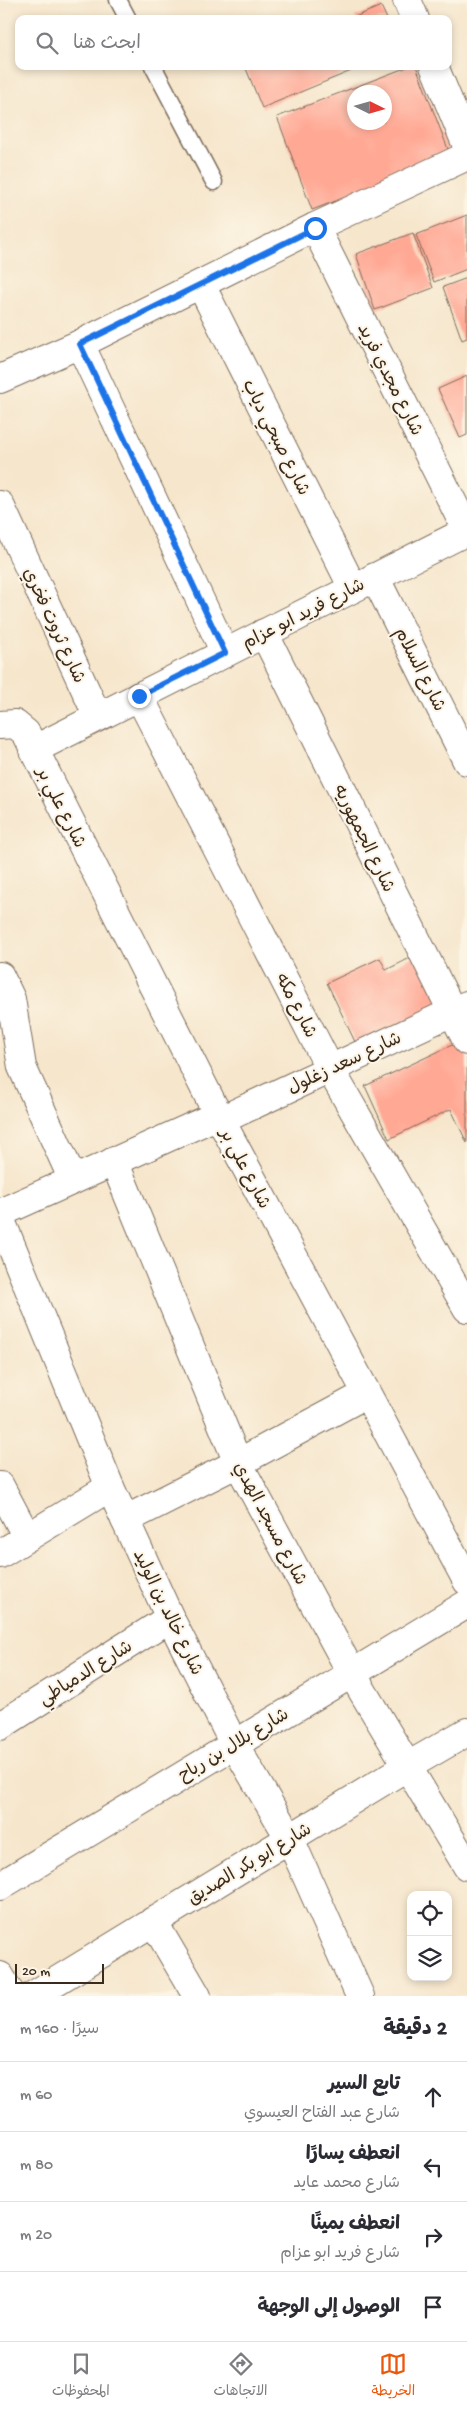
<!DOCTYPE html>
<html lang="ar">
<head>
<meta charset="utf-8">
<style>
	:root { --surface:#fff; --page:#f7f7f7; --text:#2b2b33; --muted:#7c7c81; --line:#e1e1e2; --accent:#ea580c }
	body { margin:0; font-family:"Gochi Hand","Playpen Sans Arabic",sans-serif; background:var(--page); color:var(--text); direction:rtl }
	.controls { position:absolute; right:15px; bottom:15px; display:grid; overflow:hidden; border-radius:10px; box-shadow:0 2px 8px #0003 }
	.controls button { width:45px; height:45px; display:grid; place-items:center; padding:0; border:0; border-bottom:1px solid var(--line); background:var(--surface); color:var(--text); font:25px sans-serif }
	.compass { position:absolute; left:347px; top:85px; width:45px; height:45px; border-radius:50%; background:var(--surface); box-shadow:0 2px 8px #0003; rotate:95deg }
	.scale { position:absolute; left:15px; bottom:12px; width:89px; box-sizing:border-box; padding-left:5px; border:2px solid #3b2a1e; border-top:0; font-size:14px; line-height:18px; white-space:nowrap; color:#3b2a1e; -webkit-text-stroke:4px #fcf5e5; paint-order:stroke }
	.stop { position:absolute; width:15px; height:15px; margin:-11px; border:4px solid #1a73e8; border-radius:50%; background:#fff }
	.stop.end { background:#1a73e8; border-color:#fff; box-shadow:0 1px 5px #0008 }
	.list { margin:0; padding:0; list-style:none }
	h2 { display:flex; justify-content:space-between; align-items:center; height:65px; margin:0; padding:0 20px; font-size:21px }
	h2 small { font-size:16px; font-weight:400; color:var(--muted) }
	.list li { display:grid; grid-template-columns:32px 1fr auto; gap:15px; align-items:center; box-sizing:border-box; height:70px; padding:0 20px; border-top:1px solid var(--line) }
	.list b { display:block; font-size:19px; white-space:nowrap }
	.list p { margin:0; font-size:16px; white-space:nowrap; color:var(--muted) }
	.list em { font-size:16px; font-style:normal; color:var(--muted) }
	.icon { flex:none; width:28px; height:28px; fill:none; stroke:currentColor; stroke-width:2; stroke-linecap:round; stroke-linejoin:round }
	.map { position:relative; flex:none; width:467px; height:1996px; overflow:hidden; direction:ltr }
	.search { position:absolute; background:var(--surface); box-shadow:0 2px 8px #0003; left:15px; right:15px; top:15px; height:55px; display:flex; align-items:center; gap:12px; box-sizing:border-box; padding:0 18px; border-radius:10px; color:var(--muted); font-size:19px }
	.sheet { height:345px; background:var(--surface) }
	nav { display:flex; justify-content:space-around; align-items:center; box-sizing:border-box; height:70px; border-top:1px solid var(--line); background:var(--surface); font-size:14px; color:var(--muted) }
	nav a { display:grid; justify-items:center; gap:2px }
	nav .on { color:var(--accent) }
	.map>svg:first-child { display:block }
</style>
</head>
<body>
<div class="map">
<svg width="467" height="1996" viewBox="0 0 467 1996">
	<rect width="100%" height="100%" fill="#fcf5e5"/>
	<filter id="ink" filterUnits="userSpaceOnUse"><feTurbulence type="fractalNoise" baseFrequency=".02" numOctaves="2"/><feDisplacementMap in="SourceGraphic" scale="10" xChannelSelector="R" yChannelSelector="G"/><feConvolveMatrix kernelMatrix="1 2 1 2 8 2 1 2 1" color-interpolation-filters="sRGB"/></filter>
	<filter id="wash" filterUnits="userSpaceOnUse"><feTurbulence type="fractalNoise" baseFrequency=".0096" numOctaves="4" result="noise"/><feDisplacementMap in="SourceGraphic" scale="20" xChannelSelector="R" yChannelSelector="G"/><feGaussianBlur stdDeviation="1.12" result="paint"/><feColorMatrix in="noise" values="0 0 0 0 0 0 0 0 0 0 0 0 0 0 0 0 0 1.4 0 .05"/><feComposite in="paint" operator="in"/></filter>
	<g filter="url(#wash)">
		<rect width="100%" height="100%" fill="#f6e6cc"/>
		<g id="blocks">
			<g fill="#ffa894" fill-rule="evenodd">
				<path d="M381,6L387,19H356L355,17Z"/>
				<path d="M245,66H363L262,108Z"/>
				<path d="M410,66H416L451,157L312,210L277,117ZM354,92H384V122H354Z"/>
				<path d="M467,215V269L434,282L416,235Z"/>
				<path d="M413,233L433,288L375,310L356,254Z"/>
				<path d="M467,278V338L462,340L443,287Z"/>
				<path d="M467,376V435L460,438L438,389Z"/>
				<path d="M420,953L444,1005L357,1046L327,983L380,958L386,970Z"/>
				<path d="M467,1038V1143L451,1109L389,1139L365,1086Z"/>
			</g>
		</g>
	</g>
	<g filter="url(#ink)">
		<use href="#blocks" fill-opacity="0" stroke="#7c6c5b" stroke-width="1"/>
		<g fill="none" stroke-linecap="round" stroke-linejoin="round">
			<defs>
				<g id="lane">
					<path d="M118,0L128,19"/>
					<path d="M153,66L214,182"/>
				</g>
				<g id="street">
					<path d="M407,0L415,19"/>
					<path d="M434,66L467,146"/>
					<path d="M315,227L467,531"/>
					<path d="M201,285L353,588"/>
					<path d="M80,344L225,653"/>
					<path d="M0,379L80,344L315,227L467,156"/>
					<path d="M0,505L98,717"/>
					<path d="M375,577L467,761"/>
					<path d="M264,633L467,1041"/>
					<path d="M139,696L330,1069L467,1308"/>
					<path d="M0,725L15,724L26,733L218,1115L467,1581"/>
					<path d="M33,750L467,531"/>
					<path d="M0,976L11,999L22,1067L73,1180"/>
					<path d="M221,1120L467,1005"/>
					<path d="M114,1161L238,1463L351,1672L467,1866"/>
					<path d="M0,1213L218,1115"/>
					<path d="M0,1218L110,1487L170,1618L234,1744L290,1839L360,1996"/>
					<path d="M0,1486L27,1537"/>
					<path d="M125,1520L238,1463L366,1394"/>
					<path d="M0,1554L110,1487"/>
					<path d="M0,1726L170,1618"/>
					<path d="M0,1886L467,1604"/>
					<path d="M153,1921L197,1996"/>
					<path d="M0,1976L12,1996"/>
					<path d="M32,1996L408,1766L467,1732"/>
				</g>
			</defs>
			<use href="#lane" stroke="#7c6c5b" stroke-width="19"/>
			<use href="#street" stroke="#7c6c5b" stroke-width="30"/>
			<use href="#lane" stroke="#fff" stroke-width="16"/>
			<use href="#street" stroke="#fff" stroke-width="28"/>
		</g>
	</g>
	<g fill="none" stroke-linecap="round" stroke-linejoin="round" filter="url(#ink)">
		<path stroke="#1a73e8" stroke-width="6" d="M139,696L225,653L80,344L315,228"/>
	</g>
	<g text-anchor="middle" stroke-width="4" stroke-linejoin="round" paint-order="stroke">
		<g font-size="18" fill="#3b2a1e" stroke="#fcf5e5">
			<text transform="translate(391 379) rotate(63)" y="6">شارع مجدي فريد</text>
			<text transform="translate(277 437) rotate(63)" y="6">شارع صبحي دياب</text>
			<text transform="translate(303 613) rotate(-27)" y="6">شارع فريد ابو عزام</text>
			<text transform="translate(55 625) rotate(65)" y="6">شارع ثروت فخري</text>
			<text transform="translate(421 669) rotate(63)" y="6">شارع السلام</text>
			<text transform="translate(62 807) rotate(63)" y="6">شارع علي بر</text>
			<text transform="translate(365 838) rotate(64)" y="6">شارع الجمهوريه</text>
			<text transform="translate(297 1005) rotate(63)" y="6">شارع مكه</text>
			<text transform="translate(344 1062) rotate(-25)" y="6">شارع سعد زغلول</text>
			<text transform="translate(246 1168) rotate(62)" y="6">شارع علي بر</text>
			<text transform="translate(271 1523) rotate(62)" y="6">شارع مسجد الهدي</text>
			<text transform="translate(169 1612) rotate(64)" y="6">شارع خالد بن الوليد</text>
			<text transform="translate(85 1672) rotate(-32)" y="6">شارع الدمياطي</text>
			<text transform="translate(233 1744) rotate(-31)" y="6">شارع بلال بن رباح</text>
			<text transform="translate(249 1863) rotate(-31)" y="6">شارع ابو بكر الصديق</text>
		</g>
	</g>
</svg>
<div class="controls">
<button><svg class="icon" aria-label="locate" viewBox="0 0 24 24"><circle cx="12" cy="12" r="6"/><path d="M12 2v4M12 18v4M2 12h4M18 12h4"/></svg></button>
<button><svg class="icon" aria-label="layers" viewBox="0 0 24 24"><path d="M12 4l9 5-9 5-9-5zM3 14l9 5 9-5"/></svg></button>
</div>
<svg class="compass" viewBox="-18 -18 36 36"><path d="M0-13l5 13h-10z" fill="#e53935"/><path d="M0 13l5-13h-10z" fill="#7c7c81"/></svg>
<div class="scale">20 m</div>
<div class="stop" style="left:315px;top:228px"></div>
<div class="stop end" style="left:139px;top:696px"></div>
<div class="search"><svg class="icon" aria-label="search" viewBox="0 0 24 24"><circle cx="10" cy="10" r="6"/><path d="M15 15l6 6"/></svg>ابحث هنا</div>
</div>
<section class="sheet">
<h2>2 دقيقة<small>سيرًا · 160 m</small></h2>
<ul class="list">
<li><svg class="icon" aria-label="ahead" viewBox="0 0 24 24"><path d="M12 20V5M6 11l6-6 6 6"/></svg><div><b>تابع السير</b><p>شارع عبد الفتاح العيسوي</p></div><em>60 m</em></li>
<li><svg class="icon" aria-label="left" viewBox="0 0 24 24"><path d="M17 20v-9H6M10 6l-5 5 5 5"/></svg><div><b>انعطف يسارًا</b><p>شارع محمد عايد</p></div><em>80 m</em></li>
<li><svg class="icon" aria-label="right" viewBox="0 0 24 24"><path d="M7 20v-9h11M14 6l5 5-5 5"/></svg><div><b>انعطف يمينًا</b><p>شارع فريد ابو عزام</p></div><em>20 m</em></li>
<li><svg class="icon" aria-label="arrive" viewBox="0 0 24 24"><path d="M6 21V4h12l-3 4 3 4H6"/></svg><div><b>الوصول إلى الوجهة</b></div></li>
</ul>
</section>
<nav>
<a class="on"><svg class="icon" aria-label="map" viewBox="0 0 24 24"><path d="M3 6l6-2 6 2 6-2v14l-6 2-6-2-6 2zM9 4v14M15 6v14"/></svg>الخريطة</a>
<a><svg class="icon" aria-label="directions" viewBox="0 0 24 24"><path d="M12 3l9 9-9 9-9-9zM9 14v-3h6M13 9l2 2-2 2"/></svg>الاتجاهات</a>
<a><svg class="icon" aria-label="saved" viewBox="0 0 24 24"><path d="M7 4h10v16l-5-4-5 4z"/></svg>المحفوظات</a>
</nav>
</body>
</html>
